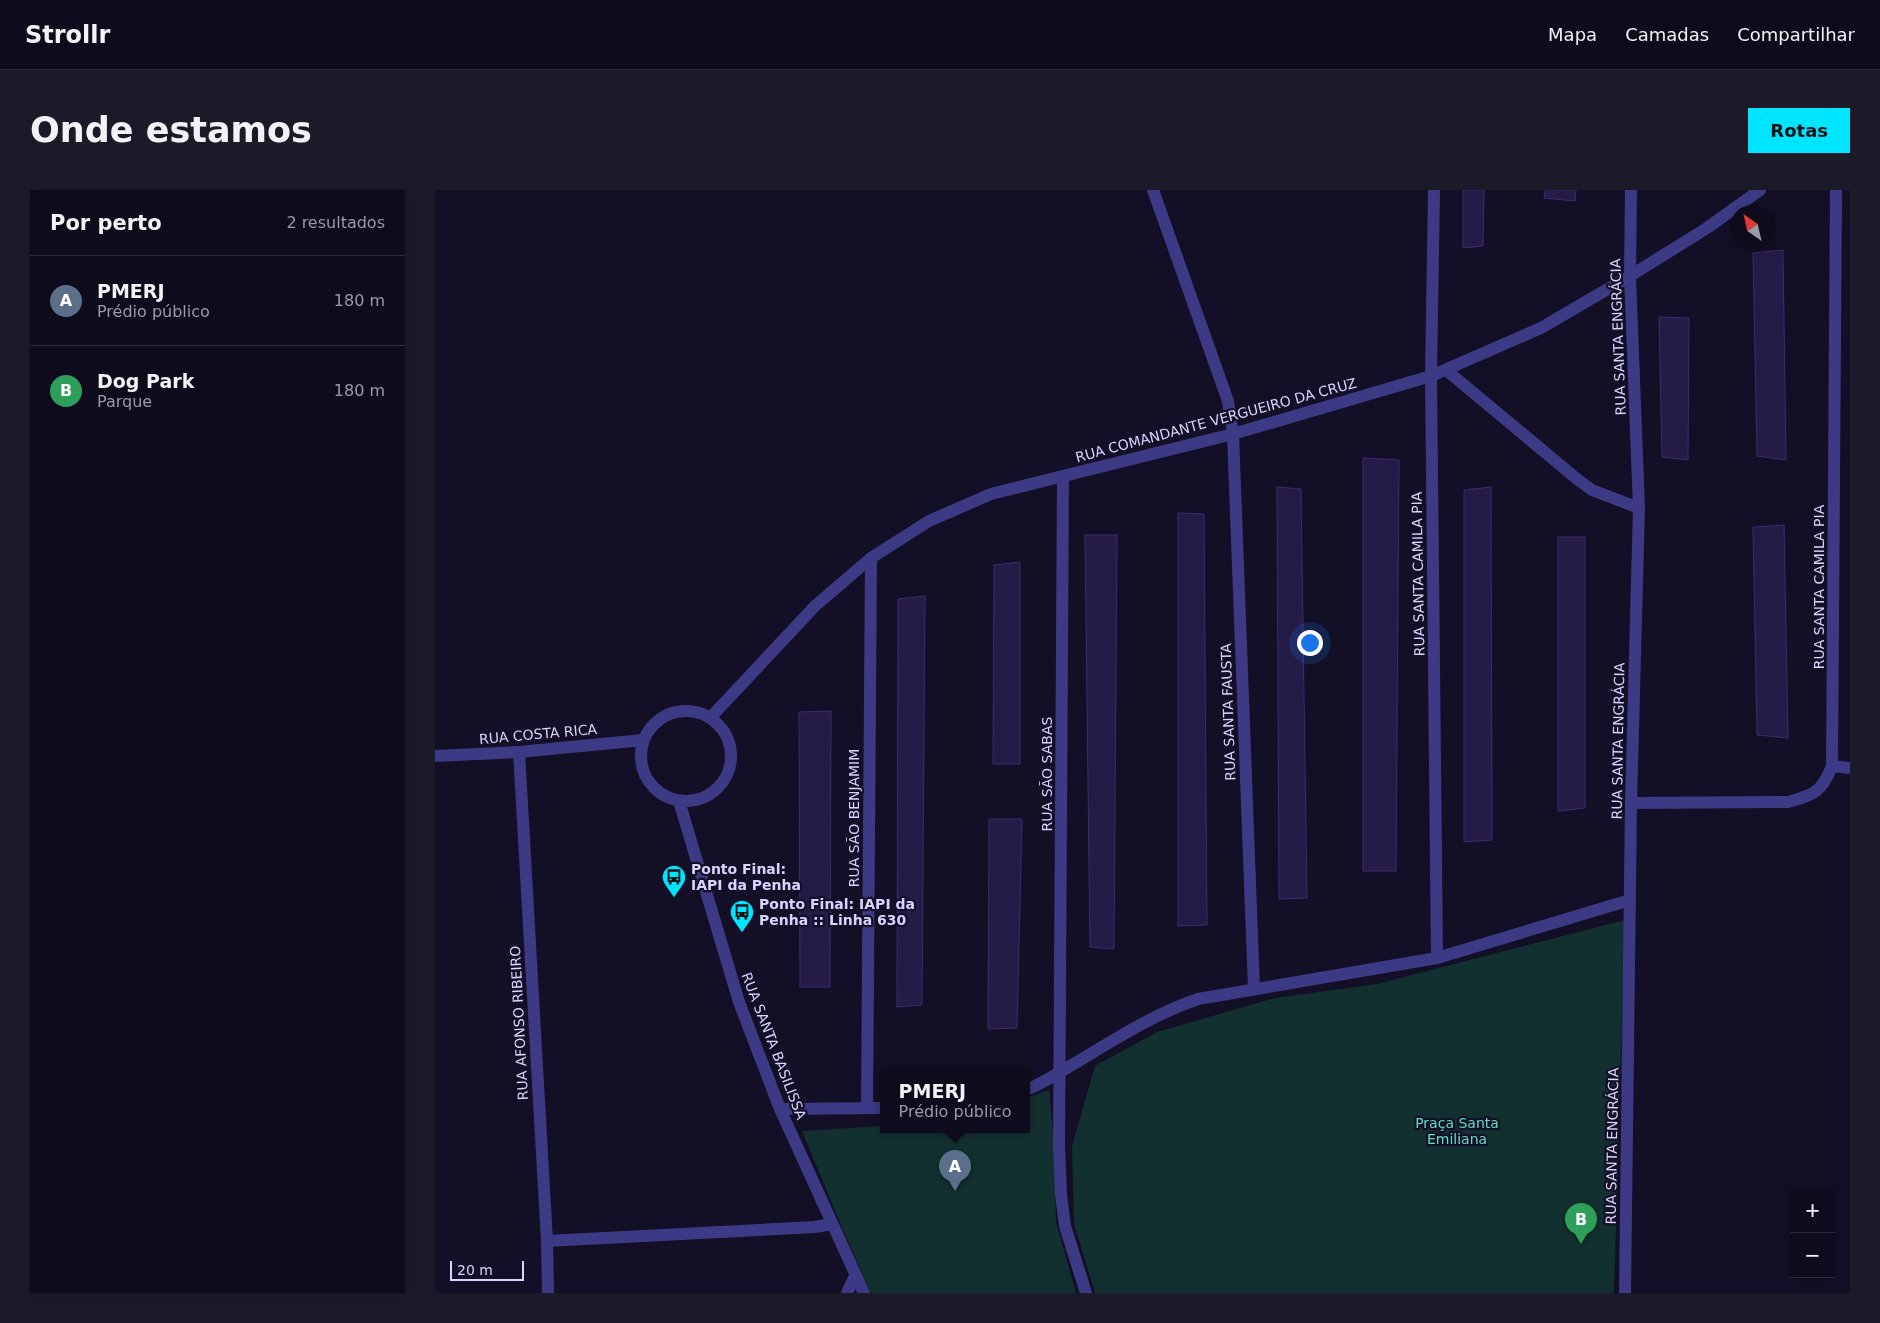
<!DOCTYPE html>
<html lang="pt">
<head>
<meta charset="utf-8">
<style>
	:root { --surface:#0e0b1c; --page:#1c1929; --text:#f1f3f6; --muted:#9b9ba3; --line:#2e2b3b; --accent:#00e5ff }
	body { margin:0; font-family:"DejaVu Sans",sans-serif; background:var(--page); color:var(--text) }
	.controls { position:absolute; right:15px; bottom:15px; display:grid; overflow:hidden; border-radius:0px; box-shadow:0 2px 8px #0003 }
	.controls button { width:45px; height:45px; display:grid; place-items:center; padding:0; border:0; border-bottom:1px solid var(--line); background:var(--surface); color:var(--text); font:25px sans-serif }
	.compass { position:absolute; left:1295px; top:15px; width:45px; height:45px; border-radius:50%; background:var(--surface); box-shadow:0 2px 8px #0003; rotate:326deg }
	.scale { position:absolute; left:15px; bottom:12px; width:74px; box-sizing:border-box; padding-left:5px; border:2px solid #d9d4ff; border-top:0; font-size:14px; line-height:18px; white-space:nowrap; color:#d9d4ff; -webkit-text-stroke:4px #130f26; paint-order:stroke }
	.you { position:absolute; left:874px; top:452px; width:18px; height:18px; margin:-12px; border:4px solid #fff; border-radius:50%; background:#1a73e8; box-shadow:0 0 0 8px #1a73e833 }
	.badge { display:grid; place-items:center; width:32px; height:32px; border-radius:50%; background:var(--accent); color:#fff; font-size:16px; font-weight:700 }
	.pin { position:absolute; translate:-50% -41px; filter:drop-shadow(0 1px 2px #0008) }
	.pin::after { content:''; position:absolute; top:26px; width:18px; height:15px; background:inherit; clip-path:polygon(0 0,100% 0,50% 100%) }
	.popup { position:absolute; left:445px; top:878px; width:150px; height:65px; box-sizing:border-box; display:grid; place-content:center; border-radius:0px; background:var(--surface); filter:drop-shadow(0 1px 4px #0005); font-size:16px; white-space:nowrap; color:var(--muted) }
	.popup b { font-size:19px; color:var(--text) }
	.popup::after { content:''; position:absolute; left:50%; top:100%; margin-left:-10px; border:10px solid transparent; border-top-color:var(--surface) }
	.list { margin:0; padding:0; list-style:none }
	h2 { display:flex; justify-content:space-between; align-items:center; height:65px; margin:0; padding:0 20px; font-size:21px }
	h2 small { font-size:16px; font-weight:400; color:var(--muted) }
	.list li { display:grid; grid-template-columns:32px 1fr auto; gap:15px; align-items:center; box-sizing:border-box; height:90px; padding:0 20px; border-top:1px solid var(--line) }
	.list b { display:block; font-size:19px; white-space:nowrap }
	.list p { margin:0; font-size:16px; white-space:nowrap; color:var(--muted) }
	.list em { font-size:16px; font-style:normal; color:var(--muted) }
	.map { position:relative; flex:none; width:1415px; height:1103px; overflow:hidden; border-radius:0px }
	header { display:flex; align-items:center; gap:30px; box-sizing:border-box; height:70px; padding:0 25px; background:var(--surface); border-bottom:1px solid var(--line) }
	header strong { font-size:24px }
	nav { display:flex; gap:28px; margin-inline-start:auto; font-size:18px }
	.intro { display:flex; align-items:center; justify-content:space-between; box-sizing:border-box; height:120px; padding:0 30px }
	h1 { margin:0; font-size:35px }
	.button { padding:12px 22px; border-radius:0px; background:var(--accent); color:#111; font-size:18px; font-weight:700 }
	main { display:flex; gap:30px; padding:0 30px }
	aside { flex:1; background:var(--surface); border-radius:0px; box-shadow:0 2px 8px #0003 }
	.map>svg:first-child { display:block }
</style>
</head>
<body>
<header>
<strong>Strollr</strong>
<nav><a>Mapa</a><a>Camadas</a><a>Compartilhar</a></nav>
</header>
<div class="intro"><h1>Onde estamos</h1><a class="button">Rotas</a></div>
<main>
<aside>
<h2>Por perto<small>2 resultados</small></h2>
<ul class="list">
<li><span class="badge" style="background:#5c6f8a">A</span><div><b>PMERJ</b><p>Prédio público</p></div><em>180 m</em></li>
<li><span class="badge" style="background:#2e9e5b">B</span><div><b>Dog Park</b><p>Parque</p></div><em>180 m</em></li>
</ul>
</aside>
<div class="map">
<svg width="1415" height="1103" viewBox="0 0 1415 1103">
	<rect width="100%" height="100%" fill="#130f26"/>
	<g fill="#12302f">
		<path d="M1190,730L1179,1103H660L639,1034L637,956L660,876L722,842L840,808L942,794Z"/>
		<path d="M614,900L619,953L621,1032L641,1103H436L406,1035L367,941L449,936V940H591V908Z"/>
	</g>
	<g fill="#241b47" stroke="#3b2d73">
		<path d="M1028,0H1049L1048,56L1028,58Z"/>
		<path d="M1110,0H1141L1140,11L1109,8Z"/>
		<path d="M1348,60L1351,270L1322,266L1318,63Z"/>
		<path d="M1224,127L1254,128L1253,270L1227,267Z"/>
		<path d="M928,268L964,270L961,681H928Z"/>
		<path d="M842,297L866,299L872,708L844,709Z"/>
		<path d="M1056,297L1057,650L1029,652V300Z"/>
		<path d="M743,323L769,324L772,735L743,736Z"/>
		<path d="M1349,335L1353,548L1322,545L1318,337Z"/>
		<path d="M650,345H682L679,759L655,757Z"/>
		<path d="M1123,347H1150V618L1123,621Z"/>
		<path d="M585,372V574H558L559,375Z"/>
		<path d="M490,406L487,815L462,817L463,409Z"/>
		<path d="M396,521L395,797H365L364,522Z"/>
		<path d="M554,629H587L582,838L553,839Z"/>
	</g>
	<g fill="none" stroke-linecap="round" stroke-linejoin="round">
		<g stroke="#3d3a85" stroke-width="12">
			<path d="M718,0L793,211L798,244L819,799"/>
			<path d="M999,0L996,186L1002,768"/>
			<path d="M1011,180L1142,289L1157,300L1204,318"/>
			<path d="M628,287L624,957L626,1004L630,1036L651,1103"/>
			<circle cx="251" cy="566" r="45"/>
			<path d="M276,527L380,416L436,368L494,331L556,304L798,244L996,186L1106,138L1195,86L1272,38L1325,0"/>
			<path d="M84,562L112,1051L113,1103"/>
			<path d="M0,566L84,562L208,550"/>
			<path d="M1397,576L1415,578"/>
			<path d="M244,611L304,812L345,919L429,1103"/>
			<path d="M1196,613L1353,612C1379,605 1387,602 1397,576L1401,0"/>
			<path d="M591,900C609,893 626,881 642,872C682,848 719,824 763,809L1002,768L1195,710"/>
			<path d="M432,918L436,368"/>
			<path d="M345,919L449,918"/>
			<path d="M112,1051L380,1037L397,1034"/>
			<path d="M412,1103L420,1086"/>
			<path d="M1190,1103L1196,613L1204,318L1195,86L1196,0"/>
		</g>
	</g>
	<defs>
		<symbol id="bus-pin" viewBox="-11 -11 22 30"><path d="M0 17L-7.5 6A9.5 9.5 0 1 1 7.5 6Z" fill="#00e5ff" stroke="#130f26"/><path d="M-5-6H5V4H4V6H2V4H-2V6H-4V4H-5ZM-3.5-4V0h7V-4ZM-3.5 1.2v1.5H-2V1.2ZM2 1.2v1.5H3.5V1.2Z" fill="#111"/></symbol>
	</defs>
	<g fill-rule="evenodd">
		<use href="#bus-pin" x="225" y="673" width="28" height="38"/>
		<use href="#bus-pin" x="293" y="708" width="28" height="38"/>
	</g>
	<g text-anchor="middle" stroke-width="4.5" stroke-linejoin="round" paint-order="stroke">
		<g font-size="14" fill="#d9d4ff" stroke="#130f26">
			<text transform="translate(1183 147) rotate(-92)" y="5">RUA SANTA ENGRÁCIA</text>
			<text transform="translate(781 230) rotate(-15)" y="5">RUA COMANDANTE VERGUEIRO DA CRUZ</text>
			<text transform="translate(983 384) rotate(-91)" y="5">RUA SANTA CAMILA PIA</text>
			<text transform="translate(1384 397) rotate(-90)" y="5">RUA SANTA CAMILA PIA</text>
			<text transform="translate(793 522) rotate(-92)" y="5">RUA SANTA FAUSTA</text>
			<text transform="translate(103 544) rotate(-5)" y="5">RUA COSTA RICA</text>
			<text transform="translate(1183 551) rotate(-89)" y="5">RUA SANTA ENGRÁCIA</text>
			<text transform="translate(612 584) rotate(-90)" y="5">RUA SÃO SABAS</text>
			<text transform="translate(419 628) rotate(-90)" y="5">RUA SÃO BENJAMIM</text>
			<text transform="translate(84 833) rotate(-93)" y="5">RUA AFONSO RIBEIRO</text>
			<text transform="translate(339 856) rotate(69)" y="5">RUA SANTA BASILISSA</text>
			<text transform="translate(1177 956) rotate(-89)" y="5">RUA SANTA ENGRÁCIA</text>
		</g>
		<g font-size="14" font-weight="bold" fill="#d9d4ff" stroke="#130f26" text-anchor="start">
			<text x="256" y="684">Ponto Final:<tspan x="256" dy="16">IAPI da Penha</tspan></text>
			<text x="324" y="719">Ponto Final: IAPI da<tspan x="324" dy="16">Penha :: Linha 630</tspan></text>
		</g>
		<g font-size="14" fill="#5fe0c0" stroke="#130f26">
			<text x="1022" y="938">Praça Santa<tspan x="1022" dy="16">Emiliana</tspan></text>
		</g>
	</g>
</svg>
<div class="controls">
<button>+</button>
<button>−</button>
</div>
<svg class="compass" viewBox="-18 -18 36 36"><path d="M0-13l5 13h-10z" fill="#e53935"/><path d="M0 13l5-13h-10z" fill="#9b9ba3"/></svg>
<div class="scale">20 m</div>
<div class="you"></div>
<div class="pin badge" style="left:520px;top:1001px;background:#5c6f8a">A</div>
<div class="popup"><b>PMERJ</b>Prédio público</div>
<div class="pin badge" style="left:1146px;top:1054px;background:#2e9e5b">B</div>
</div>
</main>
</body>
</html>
